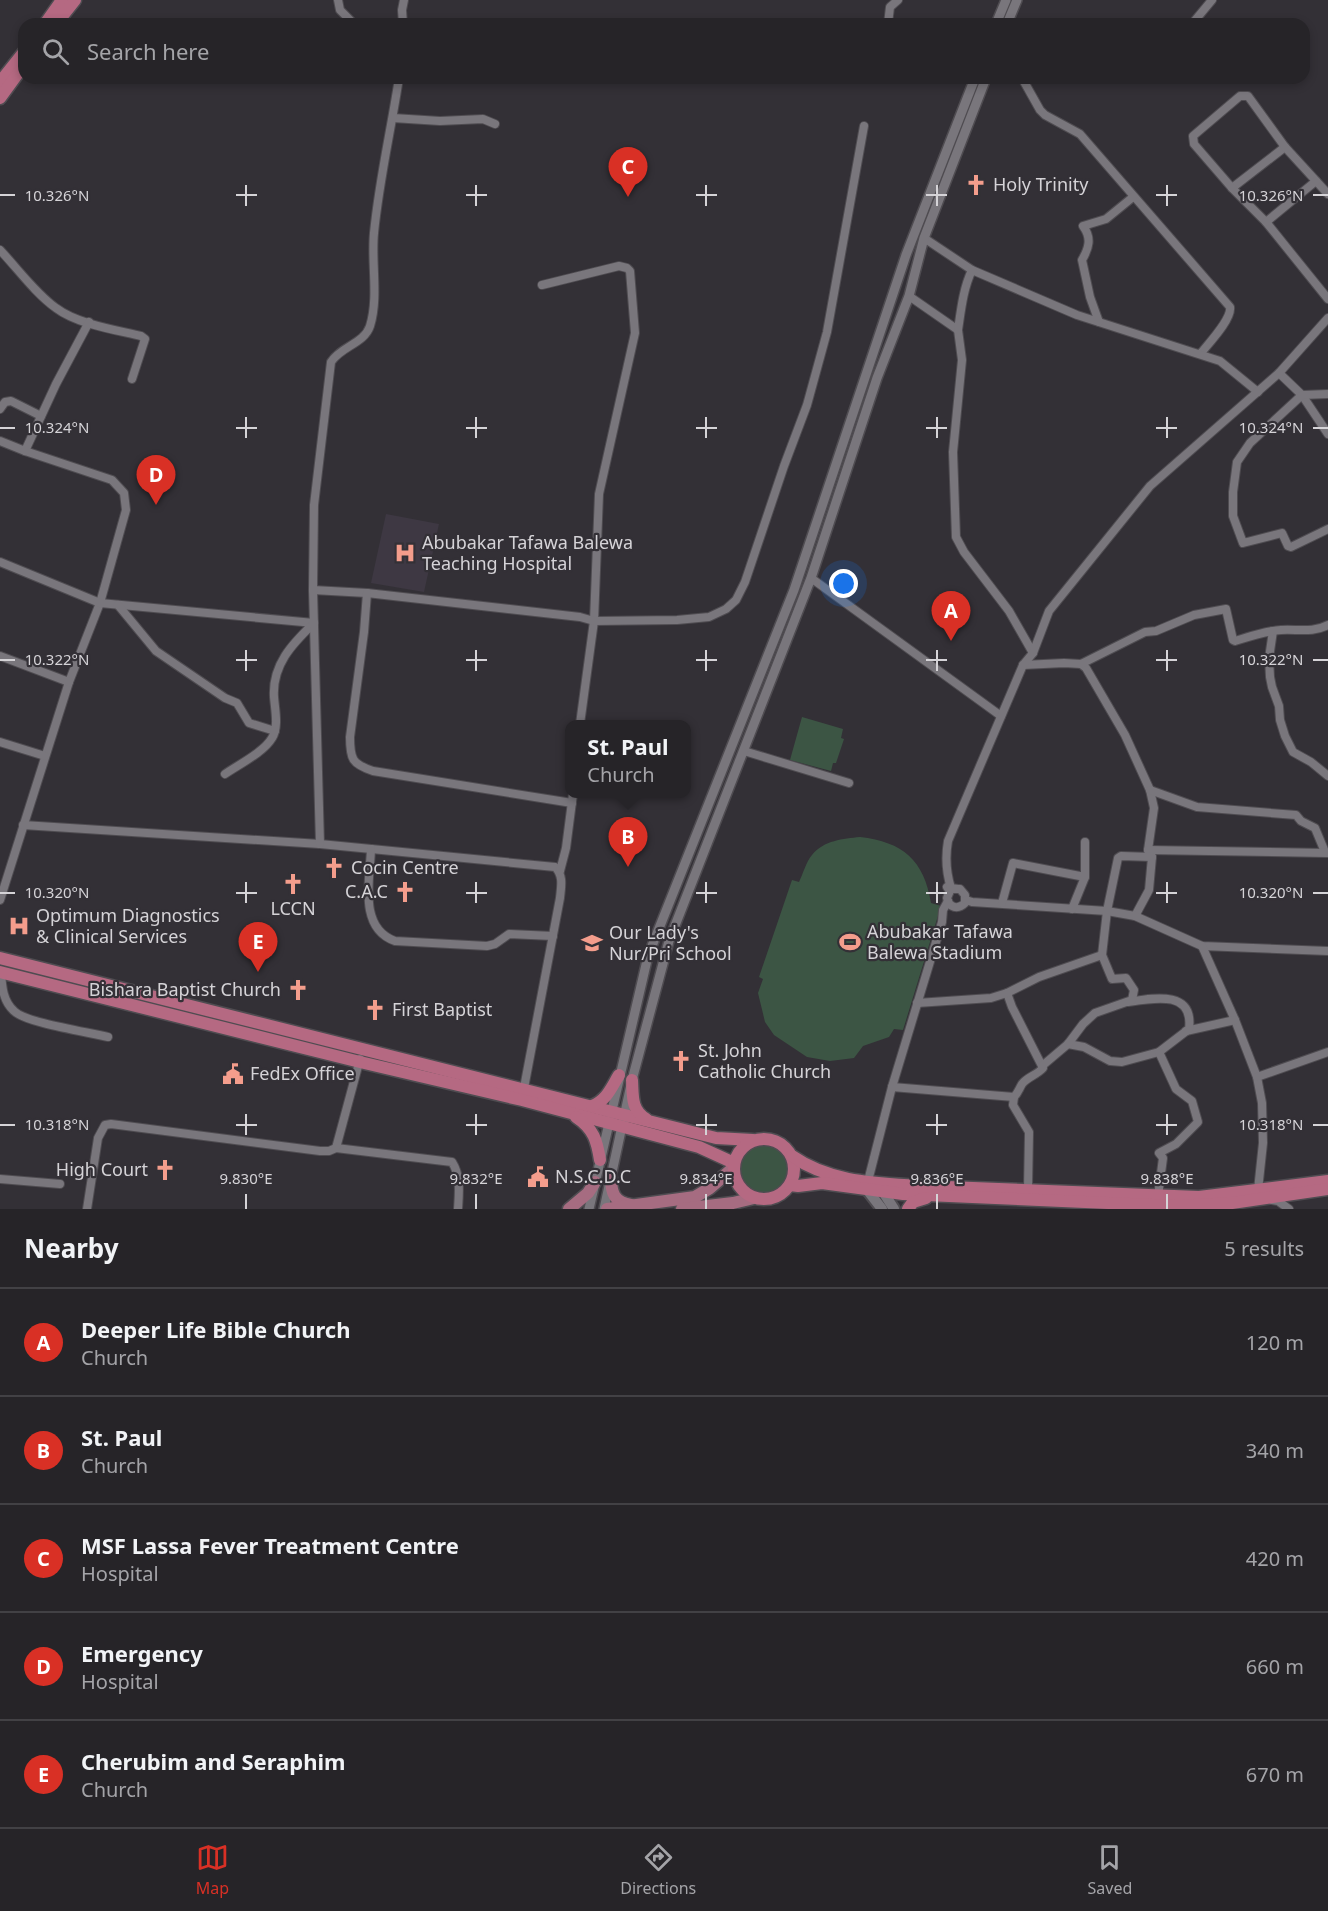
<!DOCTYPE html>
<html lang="en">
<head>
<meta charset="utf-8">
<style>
	:root { --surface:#262428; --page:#323034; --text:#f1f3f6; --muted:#a4a4a8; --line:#424145; --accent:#d93025 }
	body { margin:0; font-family:"Noto Sans",sans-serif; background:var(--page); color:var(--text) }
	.you { position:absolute; left:844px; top:584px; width:21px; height:21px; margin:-15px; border:4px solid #fff; border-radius:50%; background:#1a73e8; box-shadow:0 0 0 9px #1a73e833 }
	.badge { display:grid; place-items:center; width:39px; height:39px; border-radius:50%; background:var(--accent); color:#fff; font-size:20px; font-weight:700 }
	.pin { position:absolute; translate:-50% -50px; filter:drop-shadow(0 2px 3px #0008) }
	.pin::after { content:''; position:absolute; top:32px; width:21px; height:18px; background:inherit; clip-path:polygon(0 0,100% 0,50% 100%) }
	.popup { position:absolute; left:565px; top:720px; width:126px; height:78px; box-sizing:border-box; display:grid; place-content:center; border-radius:12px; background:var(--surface); filter:drop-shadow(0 2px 4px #0005); font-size:20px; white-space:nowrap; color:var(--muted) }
	.popup b { font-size:22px; color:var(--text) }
	.popup::after { content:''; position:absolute; left:50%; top:100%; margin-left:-12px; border:12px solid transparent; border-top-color:var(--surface) }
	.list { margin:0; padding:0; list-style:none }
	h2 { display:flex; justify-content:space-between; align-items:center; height:78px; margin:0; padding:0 24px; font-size:26px }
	h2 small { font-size:20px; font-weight:400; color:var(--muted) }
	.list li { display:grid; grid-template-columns:39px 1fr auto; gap:18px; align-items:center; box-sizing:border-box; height:108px; padding:0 24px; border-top:2px solid var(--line) }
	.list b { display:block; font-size:22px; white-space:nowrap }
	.list p { margin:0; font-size:20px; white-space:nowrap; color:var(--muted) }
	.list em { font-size:20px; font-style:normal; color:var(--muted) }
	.icon { flex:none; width:33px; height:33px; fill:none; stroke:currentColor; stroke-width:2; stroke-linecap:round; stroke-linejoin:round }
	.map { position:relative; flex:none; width:1328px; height:1209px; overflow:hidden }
	.search { position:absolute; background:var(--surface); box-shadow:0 3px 9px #0003; left:18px; right:18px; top:18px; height:66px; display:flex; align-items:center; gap:15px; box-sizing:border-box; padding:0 21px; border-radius:18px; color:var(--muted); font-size:22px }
	.sheet { height:618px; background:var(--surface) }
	nav { display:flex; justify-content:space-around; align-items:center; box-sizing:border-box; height:84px; border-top:2px solid var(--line); background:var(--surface); font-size:16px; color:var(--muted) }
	nav a { display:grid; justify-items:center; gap:3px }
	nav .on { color:var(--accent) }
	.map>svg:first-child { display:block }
</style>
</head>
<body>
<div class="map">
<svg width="1328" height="1209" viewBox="0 0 1328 1209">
	<rect width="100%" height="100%" fill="#333036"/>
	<path fill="#3e3843" d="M386,514L439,524L424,592L371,583Z"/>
	<g fill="#3c5544">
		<path d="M802,717L843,729L841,738L844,739L836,763H833L831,771L790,760Z"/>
		<path d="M860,837C903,842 924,860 931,903L941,906L903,1030L894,1029L889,1037L863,1046L854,1058L830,1061L807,1057L774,1035L765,1022L758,993L763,979L759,977L792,880L799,882C803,874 806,862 812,855C824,840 843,839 860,837Z"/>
		<circle cx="763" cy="1169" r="26"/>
	</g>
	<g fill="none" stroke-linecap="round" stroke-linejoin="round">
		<defs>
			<g id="minor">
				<path d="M338,0L340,10L354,24"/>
				<path d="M403,24L402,10L404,0"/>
				<path d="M888,24L890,7L898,0"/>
				<path d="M1192,24L1212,0"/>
				<path d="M426,78H493"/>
				<path d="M1022,78L1040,110L1045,115L1080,134L1230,307C1232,319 1209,343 1201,353"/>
				<path d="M393,118L440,121L483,119L495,124"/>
				<path d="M1232,188L1285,147"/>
				<path d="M1328,194L1285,147L1248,96H1240L1193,136L1194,144L1232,188L1266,222L1328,299"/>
				<path d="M1266,222L1316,181"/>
				<path d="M924,238L972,270L1077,315L1220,361L1258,392"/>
				<path d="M0,250C18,269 35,293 56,308C77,324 116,330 141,336L145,339L132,379"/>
				<path d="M542,285L619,266L627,268L630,271L635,333L599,494L594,621L580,724"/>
				<path d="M909,296L958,330L962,360L953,452L956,537L964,552L1009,611L1033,653"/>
				<path d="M1099,322L1090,297L1082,260C1089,248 1092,238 1083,226L1106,219L1133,197"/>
				<path d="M958,330C961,310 963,289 972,270"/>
				<path d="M1279,373L1302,395L1328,434"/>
				<path d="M1328,394L1302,395L1250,443L1237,462L1233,492V516L1243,543L1282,533L1288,546L1291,547L1328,529"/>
				<path d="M0,409L5,402L11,401L41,416"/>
				<path d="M0,441L25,451L112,480L124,493L126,510L100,603L69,682L0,900"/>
				<path d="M25,451L56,384L89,322"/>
				<path d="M0,562L100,603L314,623"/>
				<path d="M811,578L1001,716"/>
				<path d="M313,590L367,593L580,617L594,621L677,620L709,617L726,609L736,600L745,582L784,466L807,405L827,332L864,126"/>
				<path d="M367,593L364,632L350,737C350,759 352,764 373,771L572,803"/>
				<path d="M118,605L156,651L225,698L237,703L249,723L275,731"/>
				<path d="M1273,631L1269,658L1270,677L1272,687L1279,706L1280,720L1285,736L1293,752L1311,762L1328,776"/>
				<path d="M0,656L69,682"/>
				<path d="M1081,664L1086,668L1125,735L1150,790L1154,808L1148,850L1152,857L1149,890L1135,916"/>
				<path d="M1023,665L1064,663L1081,664L1145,632L1156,631L1194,615L1226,609L1233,640L1235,641C1251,636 1265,631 1281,630C1298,629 1313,633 1328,625"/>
				<path d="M0,742L45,756"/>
				<path d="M744,751L849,783"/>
				<path d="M225,774C238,765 264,752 272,738C279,727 275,710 274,697C272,665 292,644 314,623"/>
				<path d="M1150,790L1197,807L1296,815L1301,821L1315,828L1325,852"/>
				<path d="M23,825L320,844L555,867C564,876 561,887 560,898L524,1088"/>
				<path d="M320,844L313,590L314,505L331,362C341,346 364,344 370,326C379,297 371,263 374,233C379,181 391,130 399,78"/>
				<path d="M371,849C370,879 358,928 395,941L487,946L495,944L509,934L553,936"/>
				<path d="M1148,850L1327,853"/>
				<path d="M560,871L566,848L573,794"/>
				<path d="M947,887L950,891L947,898C949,908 958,910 965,903V895L960,889H954"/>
				<path d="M958,889L951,888C946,872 945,858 948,841L1023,665L1033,653L1049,611L1150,486L1279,373L1328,318"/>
				<path d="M966,900L972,902L1107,911L1135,916L1202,946L1328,951"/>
				<path d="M1002,903L1013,863L1085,877"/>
				<path d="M1072,909L1085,877V842"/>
				<path d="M1202,946L1235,1020L1257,1077L1262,1103L1263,1143L1258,1190"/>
				<path d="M1,973C2,987 3,1001 14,1011C26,1023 88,1032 108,1037"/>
				<path d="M1007,993L1012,1007L1042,1066"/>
				<path d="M917,1003L991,998L1007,993L1039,977L1102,955"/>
				<path d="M1186,1031L1235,1020"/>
				<path d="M1068,1044L1084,1047L1110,1061L1122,1062L1159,1052L1189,1029C1194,990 1154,998 1128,1002"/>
				<path d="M1257,1077L1328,1052"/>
				<path d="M892,1087L1014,1097"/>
				<path d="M336,1148L452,1162C461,1176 459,1193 458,1209"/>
				<path d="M0,1179L60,1184"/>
				<path d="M868,1181L892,1087L942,922L943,910L948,901"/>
				<path d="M1028,1189L1029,1132L1013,1105L1014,1097C1018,1093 1019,1089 1022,1084C1027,1077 1037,1075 1043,1068L1042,1066L1068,1044L1083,1024L1095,1013L1132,1000L1134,990L1126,978L1112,979L1102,955L1107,911L1118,858L1121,856L1152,857"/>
				<path d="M1158,1196L1163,1158L1159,1153L1176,1144L1198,1122L1192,1101L1176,1089L1159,1052"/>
				<path d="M1272,1200L1278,1201L1289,1209"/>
				<path d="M87,1209L98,1138L105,1125L111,1124L320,1151H329L336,1148L360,1059"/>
			</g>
			<g id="tertiary">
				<path d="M996,24L1006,0"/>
				<path d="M1007,24L1017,0"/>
				<path d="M589,1209L648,956L794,590L906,255L975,78"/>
				<path d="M604,1209L632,1080L669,941L811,578L877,378L909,296L924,238L986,78"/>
			</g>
			<g id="secondary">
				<path d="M880,1187L894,1209"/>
				<path d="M868,1191L882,1209"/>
			</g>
			<g id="primary">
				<path d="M611,1177C611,1193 614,1202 631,1205"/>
				<path d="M569,1209L588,1193L595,1182"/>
				<path d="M607,1209L695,1197L710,1188L733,1168"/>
				<path d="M682,1209L733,1203L754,1198"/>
			</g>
			<g id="trunk">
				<path d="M45,24L62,0"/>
				<path d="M56,24L75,0"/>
				<path d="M0,82L24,52"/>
				<path d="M0,98L24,65"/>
				<path d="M0,958L716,1138L753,1140"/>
				<path d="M0,972L360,1062L522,1100L699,1147L734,1163"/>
				<path d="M632,1080C633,1096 631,1110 646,1119"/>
				<path d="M592,1106C607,1100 611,1088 619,1075"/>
				<path d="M576,1117C594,1129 597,1141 600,1160"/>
				<circle cx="764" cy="1169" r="30"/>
				<path d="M792,1156C831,1183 876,1183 922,1186L1199,1197L1328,1181"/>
				<path d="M790,1185L798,1186L822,1183L903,1194L1176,1206L1232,1203L1328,1189"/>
				<path d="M908,1209L913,1202L926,1198"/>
			</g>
		</defs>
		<use href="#minor" stroke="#4f4c51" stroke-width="10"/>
		<use href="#tertiary" stroke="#4f4c51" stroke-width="12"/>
		<use href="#secondary" stroke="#4f4c51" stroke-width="14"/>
		<use href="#primary" stroke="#4f4c51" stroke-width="15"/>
		<use href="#trunk" stroke="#4f4c51" stroke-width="15"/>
		<use href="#minor" stroke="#79767c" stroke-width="8"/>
		<use href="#tertiary" stroke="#79767c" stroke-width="9"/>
		<use href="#secondary" stroke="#79767c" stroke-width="10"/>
		<use href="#primary" stroke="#a66c81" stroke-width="12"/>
		<use href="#trunk" stroke="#b56982" stroke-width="12"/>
	</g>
	<path fill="none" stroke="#d5d3d7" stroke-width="2" d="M246,185V206M476,185V206M706,185V206M937,185V206M1167,185V206M0,195H15M236,195H257M466,195H487M696,195H717M926,195H947M1156,195H1177M1313,195H1328M246,417V438M476,417V438M706,417V438M937,417V438M1167,417V438M0,428H15M236,428H257M466,428H487M696,428H717M926,428H947M1156,428H1177M1313,428H1328M246,650V671M476,650V671M706,650V671M937,650V671M1167,650V671M0,660H15M236,660H257M466,660H487M696,660H717M926,660H947M1156,660H1177M1313,660H1328M246,882V903M476,882V903M706,882V903M937,882V903M1167,882V903M0,893H15M236,893H257M466,893H487M696,893H717M926,893H947M1156,893H1177M1313,893H1328M246,1114V1135M476,1114V1135M706,1114V1135M937,1114V1135M1167,1114V1135M0,1125H15M236,1125H257M466,1125H487M696,1125H717M926,1125H947M1156,1125H1177M1313,1125H1328M246,1194V1209M476,1194V1209M706,1194V1209M937,1194V1209M1167,1194V1209"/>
	<defs>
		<symbol id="church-bare" viewBox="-9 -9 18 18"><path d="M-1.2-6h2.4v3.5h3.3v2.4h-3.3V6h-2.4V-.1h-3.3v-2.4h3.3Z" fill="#f49d8c" stroke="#333036" stroke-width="2.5" paint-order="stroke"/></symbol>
		<symbol id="hospital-bare" viewBox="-9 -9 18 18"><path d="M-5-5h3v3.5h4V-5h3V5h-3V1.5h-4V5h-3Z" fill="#f49d8c" stroke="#333036" stroke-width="2.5" paint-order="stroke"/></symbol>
		<symbol id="stadium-bare" viewBox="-9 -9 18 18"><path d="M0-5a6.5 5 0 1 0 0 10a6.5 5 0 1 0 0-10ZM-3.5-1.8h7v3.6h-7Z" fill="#f49d8c" stroke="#333036" stroke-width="2.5" paint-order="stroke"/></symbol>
		<symbol id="school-bare" viewBox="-9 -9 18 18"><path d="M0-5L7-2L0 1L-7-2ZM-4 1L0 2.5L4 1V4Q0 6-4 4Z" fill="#f49d8c" stroke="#333036" stroke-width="2.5" paint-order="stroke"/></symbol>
		<symbol id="civic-bare" viewBox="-9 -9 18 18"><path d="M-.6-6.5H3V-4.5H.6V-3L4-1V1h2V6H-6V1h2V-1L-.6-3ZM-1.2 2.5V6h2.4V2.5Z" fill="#f49d8c" stroke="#333036" stroke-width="2.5" paint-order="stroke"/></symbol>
	</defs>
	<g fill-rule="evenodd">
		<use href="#church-bare" x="961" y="170" width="30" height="30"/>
		<use href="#hospital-bare" x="390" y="538" width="30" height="30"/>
		<use href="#church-bare" x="319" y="853" width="30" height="30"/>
		<use href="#church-bare" x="278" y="869" width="30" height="30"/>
		<use href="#church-bare" x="390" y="877" width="30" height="30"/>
		<use href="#hospital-bare" x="4" y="911" width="30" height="30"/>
		<use href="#stadium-bare" x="835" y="927" width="30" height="30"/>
		<use href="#school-bare" x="577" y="928" width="30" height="30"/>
		<use href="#church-bare" x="283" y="975" width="30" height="30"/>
		<use href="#church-bare" x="360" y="995" width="30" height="30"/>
		<use href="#church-bare" x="666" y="1046" width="30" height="30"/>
		<use href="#civic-bare" x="218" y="1059" width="30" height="30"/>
		<use href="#church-bare" x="150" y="1155" width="30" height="30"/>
		<use href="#civic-bare" x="523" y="1162" width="30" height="30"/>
	</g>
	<g text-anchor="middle" stroke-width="4.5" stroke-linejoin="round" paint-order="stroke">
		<g font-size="18" fill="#d5d3d7" stroke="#333036" text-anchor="start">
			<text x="993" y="191">Holy Trinity</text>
			<text x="422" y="549">Abubakar Tafawa Balewa<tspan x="422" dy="21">Teaching Hospital</tspan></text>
			<text x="351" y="874">Cocin Centre</text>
			<text x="388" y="898" text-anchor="end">C.A.C</text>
			<text x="293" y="915" text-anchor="middle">LCCN</text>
			<text x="36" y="922">Optimum Diagnostics<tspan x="36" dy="21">&amp; Clinical Services</tspan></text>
			<text x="867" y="938">Abubakar Tafawa<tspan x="867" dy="21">Balewa Stadium</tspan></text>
			<text x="609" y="939">Our Lady's<tspan x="609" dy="21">Nur/Pri School</tspan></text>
			<text x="281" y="996" text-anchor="end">Bishara Baptist Church</text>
			<text x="392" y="1016">First Baptist</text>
			<text x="698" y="1057">St. John<tspan x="698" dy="21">Catholic Church</tspan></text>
			<text x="250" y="1080">FedEx Office</text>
			<text x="148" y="1176" text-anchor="end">High Court</text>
			<text x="555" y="1183">N.S.C.D.C</text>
		</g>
	</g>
	<g font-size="15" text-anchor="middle" fill="#d5d3d7" stroke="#333036" stroke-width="4.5" stroke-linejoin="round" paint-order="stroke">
		<text x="57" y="201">10.326°N</text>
		<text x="1271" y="201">10.326°N</text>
		<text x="57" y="433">10.324°N</text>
		<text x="1271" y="433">10.324°N</text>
		<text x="57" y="665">10.322°N</text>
		<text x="1271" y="665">10.322°N</text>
		<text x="57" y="898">10.320°N</text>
		<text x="1271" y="898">10.320°N</text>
		<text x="57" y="1130">10.318°N</text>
		<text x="1271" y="1130">10.318°N</text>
		<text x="246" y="1184">9.830°E</text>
		<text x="476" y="1184">9.832°E</text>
		<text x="706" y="1184">9.834°E</text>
		<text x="937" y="1184">9.836°E</text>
		<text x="1167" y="1184">9.838°E</text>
	</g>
</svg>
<div class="you"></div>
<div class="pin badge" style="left:951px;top:641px">A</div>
<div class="pin badge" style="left:628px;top:867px">B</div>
<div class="popup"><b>St. Paul</b>Church</div>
<div class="pin badge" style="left:628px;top:197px">C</div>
<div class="pin badge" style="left:156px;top:505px">D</div>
<div class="pin badge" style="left:258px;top:972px">E</div>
<div class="search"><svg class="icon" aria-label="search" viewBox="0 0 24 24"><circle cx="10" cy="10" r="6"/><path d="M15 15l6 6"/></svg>Search here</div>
</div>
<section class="sheet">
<h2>Nearby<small>5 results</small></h2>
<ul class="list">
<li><span class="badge">A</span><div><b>Deeper Life Bible Church</b><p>Church</p></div><em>120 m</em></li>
<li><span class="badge">B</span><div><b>St. Paul</b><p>Church</p></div><em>340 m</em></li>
<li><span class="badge">C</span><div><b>MSF Lassa Fever Treatment Centre</b><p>Hospital</p></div><em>420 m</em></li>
<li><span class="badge">D</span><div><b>Emergency</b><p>Hospital</p></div><em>660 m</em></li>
<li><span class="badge">E</span><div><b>Cherubim and Seraphim</b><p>Church</p></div><em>670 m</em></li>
</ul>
</section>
<nav>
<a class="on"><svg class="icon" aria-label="map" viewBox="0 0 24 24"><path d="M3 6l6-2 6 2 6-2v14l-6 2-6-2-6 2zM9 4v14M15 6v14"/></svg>Map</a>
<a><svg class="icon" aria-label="directions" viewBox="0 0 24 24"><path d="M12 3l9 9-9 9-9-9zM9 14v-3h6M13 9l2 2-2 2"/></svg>Directions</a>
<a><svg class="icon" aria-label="saved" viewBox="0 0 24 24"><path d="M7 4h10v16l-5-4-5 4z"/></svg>Saved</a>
</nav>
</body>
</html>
